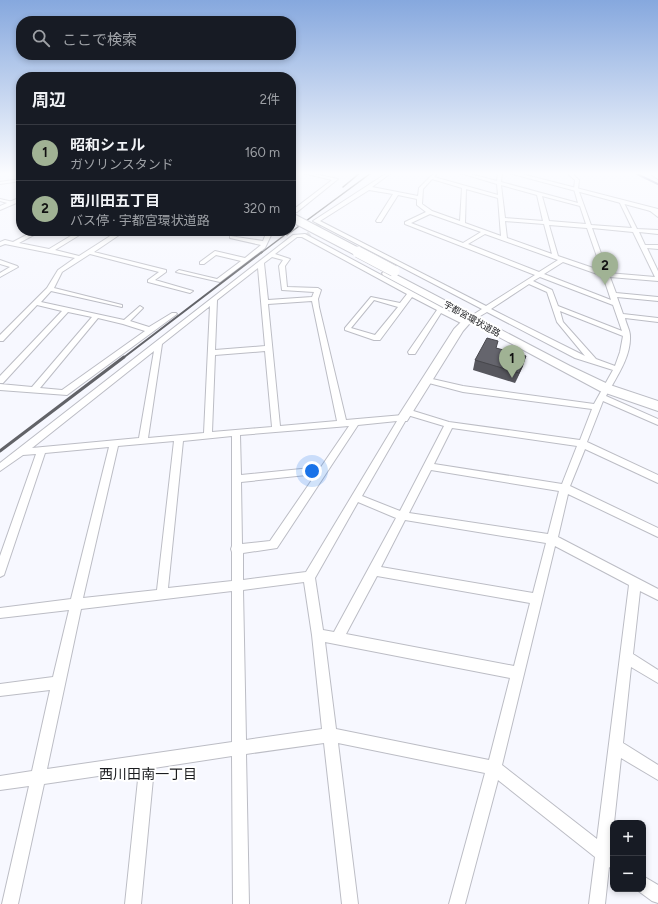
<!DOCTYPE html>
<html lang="ja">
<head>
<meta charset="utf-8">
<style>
	:root { --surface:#171b24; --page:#20242c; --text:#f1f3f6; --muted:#9ea1a6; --line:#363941; --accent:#a0b294 }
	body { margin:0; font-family:Figtree,"Noto Sans JP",sans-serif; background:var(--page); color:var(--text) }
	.controls { position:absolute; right:12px; bottom:12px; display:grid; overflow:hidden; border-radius:8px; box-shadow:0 2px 6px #0003 }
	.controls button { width:36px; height:36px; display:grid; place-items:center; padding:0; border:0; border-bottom:1px solid var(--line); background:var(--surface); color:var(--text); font:20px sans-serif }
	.you { position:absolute; left:312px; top:471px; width:14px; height:14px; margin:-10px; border:3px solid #fff; border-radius:50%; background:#1a73e8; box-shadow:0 0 0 6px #1a73e833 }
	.badge { display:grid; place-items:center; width:26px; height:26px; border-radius:50%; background:var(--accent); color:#111; font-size:13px; font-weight:700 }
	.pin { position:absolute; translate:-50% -33px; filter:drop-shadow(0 1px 2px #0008) }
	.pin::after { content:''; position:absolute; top:21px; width:14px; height:12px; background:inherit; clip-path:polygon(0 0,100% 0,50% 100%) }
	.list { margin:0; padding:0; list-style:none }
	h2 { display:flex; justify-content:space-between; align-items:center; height:52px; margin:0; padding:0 16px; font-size:17px }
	h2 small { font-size:13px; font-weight:400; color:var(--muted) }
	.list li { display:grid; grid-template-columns:26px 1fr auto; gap:12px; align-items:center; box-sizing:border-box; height:56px; padding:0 16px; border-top:1px solid var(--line) }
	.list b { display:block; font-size:15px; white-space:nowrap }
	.list p { margin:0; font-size:13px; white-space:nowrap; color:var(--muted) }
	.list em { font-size:13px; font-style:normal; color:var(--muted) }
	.icon { flex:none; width:22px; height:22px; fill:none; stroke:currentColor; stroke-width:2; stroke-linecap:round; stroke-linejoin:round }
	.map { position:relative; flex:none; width:658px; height:904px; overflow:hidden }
	.search { position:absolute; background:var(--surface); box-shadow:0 2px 6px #0003; left:16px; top:16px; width:280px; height:44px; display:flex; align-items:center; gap:10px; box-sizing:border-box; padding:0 14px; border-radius:16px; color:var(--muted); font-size:15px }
	.panel { position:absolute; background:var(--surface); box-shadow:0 2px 6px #0003; left:16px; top:72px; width:280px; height:164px; border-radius:16px }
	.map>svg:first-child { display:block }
</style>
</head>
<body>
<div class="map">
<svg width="658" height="904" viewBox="0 0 658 904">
	<rect width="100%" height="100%" fill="#f7f8ff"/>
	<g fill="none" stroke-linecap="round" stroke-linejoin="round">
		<path stroke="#70719a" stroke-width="2" d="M635,173L658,184"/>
		<path stroke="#d6d7dd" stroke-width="5" stroke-dasharray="5 2.5" stroke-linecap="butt" d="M306,237L321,223"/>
		<defs>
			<g id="minor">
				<path d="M303,173H310L338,179L297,212H291V209H294L332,180Z"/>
				<path d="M387,173H391L372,187L418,196L419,188L434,173H438L434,177L498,195L497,184L460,173H466L497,181L498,173H502L501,182L578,203L574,189L575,180L567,173H571L579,180L578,189L591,225L632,228L619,201L621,200L623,201L637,229L658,230V234L639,232L645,245H658V249L647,248L658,271V281L610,277L616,293L658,297V301L617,297L623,314L658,318V322L625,318C626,324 630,330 630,336C631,357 616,378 606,396L658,419V425L603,401L587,442L658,475V483L585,449L570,486L658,528V537L568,494L558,537L658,589V600L640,591L633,654L658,670V683L631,667L623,743L658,765V780L621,758L614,823H613L611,850L613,851V869L609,867L605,904H589L595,857L498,780L465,904H449L485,773L338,743L358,904H342L324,743L246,754L249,904H233L232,756L154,768L141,904H125L139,770L44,784L18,904H2L29,786L0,790V776L32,771L50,690L0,696V684L53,677L69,610L0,618V608L71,599L109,447L45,453L5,572L4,575L0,577V556L36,454L23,455L0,471V463L293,235L305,234L465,320L482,309L313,221ZM432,179L462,188L460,221L432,211L422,204L423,189ZM501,185L537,195L543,221L505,218ZM466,189L498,198L501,236L465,223ZM369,190L393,194L376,221L377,222H381L398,195L417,199V205L426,212L405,222V224L535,275L486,306L320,221ZM542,196L580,206L586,224L549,221ZM430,214L481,232L463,243L411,223ZM505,221L544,224L552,254L507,238ZM549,225L587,228L602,271L558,256ZM592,228L633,232L655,277L608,273ZM485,234L558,260L539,272L468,244ZM297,237H302L407,294L400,303L371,297L345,328V330L374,340H380L412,297L437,310L408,352L409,354H415L441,313L465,325L487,312L575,358L613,370L594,404L463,386L428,378L424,380L425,382L463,392L592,409L580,440L449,422L407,409L404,410L403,412L404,414L444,426L400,511L362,496L407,418L403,415L346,420L319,307L318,299L321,290L318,288L287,287L285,266L290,259L275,254ZM272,257L283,260L279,266L282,290L314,292L312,297L268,300L264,263ZM563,262L603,276L611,300L544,274ZM258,268L265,346L215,350L217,300ZM540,277L613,305L622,331L558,306L552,290L533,281ZM529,284L547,292L557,322L585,356L491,309ZM374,300L398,307L375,335L351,328ZM312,301L337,421L280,426L268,304ZM210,306L204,433L148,438L162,344ZM560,311L623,336L620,352L615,366L596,359L563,322ZM154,351L139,438L32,448ZM265,351L272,427L212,432L215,355ZM397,421L306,572L243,580V553L277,548L358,425ZM349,426L321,467L241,475L240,435ZM452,428L577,446L562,484L434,464ZM232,436V546L231,549L232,552V581L168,588L183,441ZM174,441L157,590L83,598L118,446ZM431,470L559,491L548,534L409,513ZM316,474L270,541L242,544L241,482ZM358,502L396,518L334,632L323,630L315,578ZM405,520L546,543L533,593L381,567ZM555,546L629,585L597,839L502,765ZM377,576L530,603L514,666L346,634ZM304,582L312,635L322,729L246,740L243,590ZM232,591V742L47,769L81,609ZM325,642L510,678L489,760L336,729Z"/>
				<path d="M652,173H656L658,175V179L652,175Z"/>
				<path d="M21,179V181L0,184V182Z"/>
				<path d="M0,199L13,202V203L11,204L0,201Z"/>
				<path d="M649,208H653L658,212V217L649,210Z"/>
				<path d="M34,231H41L19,243L49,249L79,231H86L55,250L79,256L118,231H125L94,252L166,270V272L155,280L193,291L190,293L148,282V280L159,272L90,254L62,272L54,288L122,305V307L51,291L41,302L124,320L140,306L143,308L130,321L149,327L172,313H176L177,314L67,395L0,390V384L32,387L92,317L68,312L3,383H0V376L62,311L37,305L3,341H0V335L47,288L58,270L75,258L5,244L0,246V242L5,240L13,242ZM98,318L123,324L145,331L62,390L40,388Z"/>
				<path d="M267,231H273L265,248L220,282L176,272L179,270L217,279L241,261L216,255L204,264H200V262L215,251L245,258L261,245L230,238V236L263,241Z"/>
				<path d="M0,260L17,266L18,267L0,277V273L10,267L0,264Z"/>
				<path d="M643,876L658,885V903L652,901L637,890L643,889Z"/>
			</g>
			<g id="tertiary">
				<path d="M21,197V201L0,210V206Z"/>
				<path d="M465,320L470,323L463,331L407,421H399L397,418L454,329L462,321Z"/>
			</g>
			<path id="secondary" d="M509,173H518L658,209V213Z"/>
			<path id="trunk" d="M387,270L570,366L610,385L658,401V411L600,391L383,275L382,273Z"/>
		</defs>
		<use href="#minor" stroke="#bcbdc5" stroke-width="2"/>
		<use href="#tertiary" stroke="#bcbdc5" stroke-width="2"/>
		<use href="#secondary" stroke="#bcbdc5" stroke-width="2"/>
		<use href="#trunk" stroke="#bcbdc5" stroke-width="2"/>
		<use href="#minor" fill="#fff" fill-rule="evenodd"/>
		<use href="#tertiary" fill="#fff" fill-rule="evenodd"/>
		<use href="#secondary" fill="#fff" fill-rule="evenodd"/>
		<use href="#trunk" fill="#fff" fill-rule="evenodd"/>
		<g stroke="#626368" stroke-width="1.5">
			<path d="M343,187L360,173"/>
			<path d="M287,235L371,173"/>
			<path d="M261,253L290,231"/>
		</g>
		<path stroke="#626368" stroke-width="2" d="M123,358L262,252"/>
		<path stroke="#626368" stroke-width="3" d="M0,451L124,357"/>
		<defs>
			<path id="trunk-bridge-far1" d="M291,217L360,253"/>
			<path id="trunk-bridge" d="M358,252L394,271"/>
		</defs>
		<use href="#trunk-bridge-far1" stroke="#bcbdc5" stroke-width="10" stroke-linecap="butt"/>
		<use href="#trunk-bridge" stroke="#bcbdc5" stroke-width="12" stroke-linecap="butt"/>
		<use href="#trunk-bridge-far1" stroke="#fff" stroke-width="8"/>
		<use href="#trunk-bridge" stroke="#fff" stroke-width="11"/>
	</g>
	<path fill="#57575e" d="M497,348L523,366L515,383L473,370L475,360Z"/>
	<path fill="#47474c" d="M526,356L523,366L515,383L519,373Z"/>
	<path fill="#65656d" stroke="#47474c" d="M487,338L498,341L496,348L526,356L519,373L475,360Z"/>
	<linearGradient id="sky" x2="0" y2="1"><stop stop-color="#86a8de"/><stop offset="0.58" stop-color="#fbfcff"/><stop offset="1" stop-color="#fbfcff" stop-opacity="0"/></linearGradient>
	<rect width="658" height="299" fill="url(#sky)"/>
	<g text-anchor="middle" stroke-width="4" stroke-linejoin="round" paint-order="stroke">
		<g font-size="9" fill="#1b1c1f" stroke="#fff">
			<text transform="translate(472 319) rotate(29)" y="3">宇都宮環状道路</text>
		</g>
		<g font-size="14" fill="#1b1c1f" stroke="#fff">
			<text x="148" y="779">西川田南一丁目</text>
		</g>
	</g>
</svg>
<div class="controls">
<button>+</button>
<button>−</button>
</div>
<div class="you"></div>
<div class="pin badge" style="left:512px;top:378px">1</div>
<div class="pin badge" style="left:605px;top:285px">2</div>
<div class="search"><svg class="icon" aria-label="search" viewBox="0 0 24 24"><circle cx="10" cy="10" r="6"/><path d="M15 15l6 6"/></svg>ここで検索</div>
<section class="panel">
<h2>周辺<small>2件</small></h2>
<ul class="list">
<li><span class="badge">1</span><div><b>昭和シェル</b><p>ガソリンスタンド</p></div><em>160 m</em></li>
<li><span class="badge">2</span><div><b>西川田五丁目</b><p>バス停 · 宇都宮環状道路</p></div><em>320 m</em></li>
</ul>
</section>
</div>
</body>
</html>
